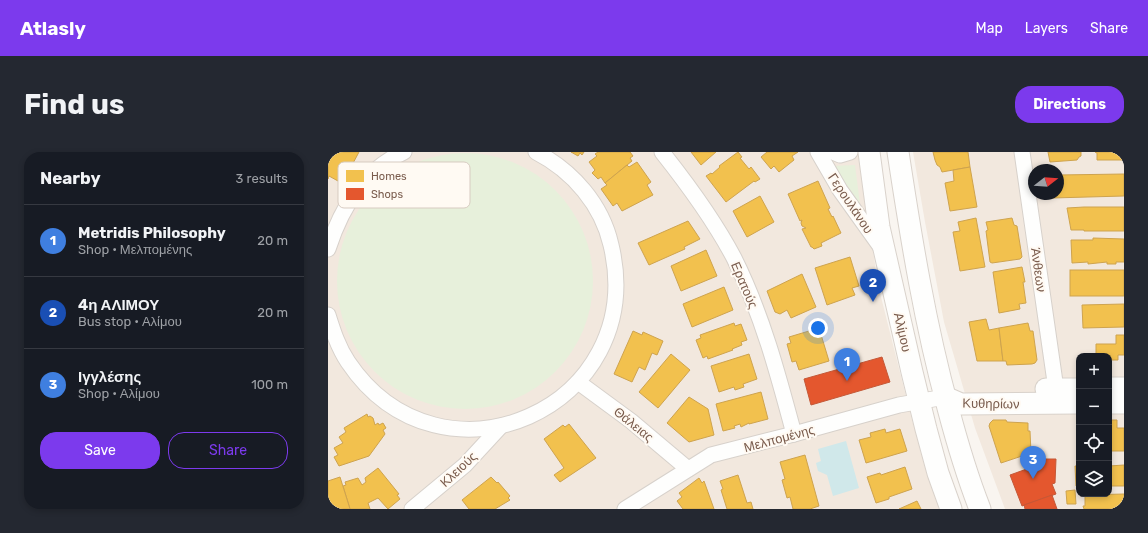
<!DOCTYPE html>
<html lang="en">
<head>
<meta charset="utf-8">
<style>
	:root { --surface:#171b24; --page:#242831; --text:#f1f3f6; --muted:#9ea1a6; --line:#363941; --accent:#7c3aed }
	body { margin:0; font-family:Rubik,sans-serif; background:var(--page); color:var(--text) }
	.controls { position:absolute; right:12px; bottom:12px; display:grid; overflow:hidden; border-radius:8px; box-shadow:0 2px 6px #0003 }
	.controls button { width:36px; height:36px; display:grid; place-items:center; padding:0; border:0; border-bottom:1px solid var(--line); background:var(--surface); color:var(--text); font:20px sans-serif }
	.compass { position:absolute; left:700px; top:12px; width:36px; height:36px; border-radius:50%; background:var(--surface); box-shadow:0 2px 6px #0003; rotate:73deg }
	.you { position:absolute; left:490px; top:176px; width:14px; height:14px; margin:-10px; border:3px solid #fff; border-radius:50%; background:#1a73e8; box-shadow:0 0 0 6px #1a73e833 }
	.badge { display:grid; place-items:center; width:26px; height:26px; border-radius:50%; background:var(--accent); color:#fff; font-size:13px; font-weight:700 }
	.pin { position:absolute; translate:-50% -33px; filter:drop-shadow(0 1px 2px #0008) }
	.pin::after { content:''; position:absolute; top:21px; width:14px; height:12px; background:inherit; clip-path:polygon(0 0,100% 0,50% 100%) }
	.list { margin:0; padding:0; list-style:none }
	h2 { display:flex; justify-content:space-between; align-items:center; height:52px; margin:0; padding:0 16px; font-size:17px }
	h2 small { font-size:13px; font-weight:400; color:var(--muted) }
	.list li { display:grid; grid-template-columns:26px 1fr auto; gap:12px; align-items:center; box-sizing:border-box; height:72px; padding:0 16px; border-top:1px solid var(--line) }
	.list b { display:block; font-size:15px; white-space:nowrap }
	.list p { margin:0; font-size:13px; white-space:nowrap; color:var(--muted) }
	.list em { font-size:13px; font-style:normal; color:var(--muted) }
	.actions { display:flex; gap:8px; padding:12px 16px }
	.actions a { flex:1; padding:9px 0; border:1px solid var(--accent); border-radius:16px; text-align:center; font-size:14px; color:var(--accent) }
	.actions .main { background:var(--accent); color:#fff }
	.icon { flex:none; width:22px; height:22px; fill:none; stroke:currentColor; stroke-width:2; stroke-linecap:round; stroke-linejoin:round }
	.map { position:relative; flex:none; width:796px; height:357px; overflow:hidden; border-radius:16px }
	header { display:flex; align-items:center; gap:24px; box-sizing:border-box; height:56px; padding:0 20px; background:var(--accent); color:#fff }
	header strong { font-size:19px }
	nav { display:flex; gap:22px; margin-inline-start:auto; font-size:14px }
	.intro { display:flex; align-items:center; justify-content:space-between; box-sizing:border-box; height:96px; padding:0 24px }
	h1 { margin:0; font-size:28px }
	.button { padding:10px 18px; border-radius:16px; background:var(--accent); color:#fff; font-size:14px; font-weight:700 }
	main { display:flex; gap:24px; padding:0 24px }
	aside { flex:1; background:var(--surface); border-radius:16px; box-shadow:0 2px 6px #0003 }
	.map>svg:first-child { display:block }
</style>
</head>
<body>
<header>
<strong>Atlasly</strong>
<nav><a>Map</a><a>Layers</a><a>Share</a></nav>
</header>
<div class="intro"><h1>Find us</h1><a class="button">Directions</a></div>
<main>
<aside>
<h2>Nearby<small>3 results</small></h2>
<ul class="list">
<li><span class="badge" style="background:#3f7fe0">1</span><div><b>Metridis Philosophy</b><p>Shop · Μελπομένης</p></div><em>20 m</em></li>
<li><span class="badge" style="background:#1a4fb4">2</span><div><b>4η ΑΛΙΜΟΥ</b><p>Bus stop · Αλίμου</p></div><em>20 m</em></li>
<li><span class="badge" style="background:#3f7fe0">3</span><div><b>Ιγγλέσης</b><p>Shop · Αλίμου</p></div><em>100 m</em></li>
</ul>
<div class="actions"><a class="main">Save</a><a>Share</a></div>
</aside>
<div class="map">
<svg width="796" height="357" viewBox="0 0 796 357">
	<rect width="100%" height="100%" fill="#f9f5f0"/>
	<g fill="#f2e8de" fill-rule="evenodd">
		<path d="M0,0H531L550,133L584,268L611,357H0Z"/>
		<path d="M585,0H796V357H677L647,276L616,170L597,70ZM706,18H730V42H706ZM751,204H781V342H751Z"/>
	</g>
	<g fill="#e7f0db">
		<circle cx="137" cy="129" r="128"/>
		<path d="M527,13L532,52L505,14Z"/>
	</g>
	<path fill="#d0e8ea" d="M518,289L531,336L505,344L499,323L490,319L488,311L493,309L490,297Z"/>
	<g fill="#f2c14e" stroke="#cea34e">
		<path d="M0,0H31L23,15L15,24L13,23L10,29L1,24L0,27Z"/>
		<path d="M243,0H256L254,3L252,1L250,4Z"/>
		<path d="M270,0H302L305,4L302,6L304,9L277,31L273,25L270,27L264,21L267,18L261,10L269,4L267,2Z"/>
		<path d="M363,0H388L373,13Z"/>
		<path d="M410,0L414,5L412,6L421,17L423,15L432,27L427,30L426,29L398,50L378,24L383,21L384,22L392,15L391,14Z"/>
		<path d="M439,0H470L464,4L466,8L451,20L446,14L443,17L433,5Z"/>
		<path d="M605,0H640L642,15L614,20L612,15L609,13L607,8Z"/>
		<path d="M720,0H753V4L751,5L749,8L722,10Z"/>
		<path d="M767,0H796V8H769V1Z"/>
		<path d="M309,10L323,30L319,33L325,43L294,59L289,51L285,54L273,37L279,33L277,31L299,13L301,15Z"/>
		<path d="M642,15L649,55L622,59L617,31L626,29L625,18Z"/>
		<path d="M796,22V44L724,46V42H730V23Z"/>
		<path d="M490,29L502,56L500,57L504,65L505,64L513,81L493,91L494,94L486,97L484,95H483L474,77L478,76L474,74L473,71L474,68L472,69L460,42Z"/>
		<path d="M432,44L446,70L419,85L405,59Z"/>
		<path d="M756,55H796V79H756V78H743L739,56Z"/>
		<path d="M648,66L657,115L632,119L625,80L632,79L630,70Z"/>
		<path d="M684,66L686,73L689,74L694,105L692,107L664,111L662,110L658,79L660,78L658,70Z"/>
		<path d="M360,69L372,87L356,95L357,97L321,113L310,91Z"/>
		<path d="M765,86L796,87V110H788V112H779V110L760,112V110L744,111L743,88H765Z"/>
		<path d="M378,98L389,124L353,139L343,114Z"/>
		<path d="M522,105L531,134L524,136L527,143L499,153L487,116Z"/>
		<path d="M694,115L697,130H695L698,151L691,152L692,157L671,161L665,120Z"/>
		<rect x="742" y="118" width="54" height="26"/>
		<path d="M474,122L488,155L463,166L459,158L452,162L447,160L439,139Z"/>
		<path d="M396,135L405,158L364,175L355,152Z"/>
		<path d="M796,152V175L755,176L754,153Z"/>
		<path d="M658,167L661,178L671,176L675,209H649L641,170Z"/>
		<path d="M406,171L407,174L413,172L419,188L413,190L414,193L404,197L405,198L380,207L379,204L375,206L368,188L373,186L372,183Z"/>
		<path d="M700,171L702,179H705L709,208L707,211L704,212L679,213L678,209H675L671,176Z"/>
		<path d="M491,176L501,209L471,218L468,209L464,210L459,192L463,191L461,185Z"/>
		<path d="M305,179L314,183L315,180L335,189L329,203L324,201L317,218L311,215L304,230L286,222Z"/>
		<path d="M788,183H796V203H790V208H781V204L779,203H768V192H788Z"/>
		<path d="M343,202L362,218L330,256L311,240Z"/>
		<path d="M421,202L429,227L415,232L416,235L407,238L406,235L391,240L383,214Z"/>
		<path d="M433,240L440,267L421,272V271L413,275L412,272L406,274L407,276L395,279L388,252Z"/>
		<path d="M361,245L380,257L386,283L361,290L339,271Z"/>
		<path d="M39,262L40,265L42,264L45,266L47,273L50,271L51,273L55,271L58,276L55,278L57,282L41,304L11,314L6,305L10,303L6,296L15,291L11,285L18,280L16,276Z"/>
		<path d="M665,268H678L679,270L700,271V279H702L703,301L673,311L661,274L662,271Z"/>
		<path d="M781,268H789V276H796V299H781Z"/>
		<path d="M241,272L268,306L232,330L226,323L236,316L216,287L235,273L237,275Z"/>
		<path d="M557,277L558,281L572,277L579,299L538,311L531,288L543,285L542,281Z"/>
		<path d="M477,303L491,354L482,357H465L462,345L459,346L454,328L457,327L452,310Z"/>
		<path d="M796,313V334H781V314Z"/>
		<path d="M747,314H751V334H748Z"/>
		<path d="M577,315L584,337L561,345V347L548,351L539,325L552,321L553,323Z"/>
		<path d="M50,316L71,342L69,343L72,347L60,357L50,346L40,351L42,357H22L15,334L18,333L17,330L30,326L34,333L38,330L37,326Z"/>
		<path d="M410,323L419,351L423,350L425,357H399L393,338L395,337L392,329Z"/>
		<path d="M12,325L22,357H0V329Z"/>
		<path d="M163,325L169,331L170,330L182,344L180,346L182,348L167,357H141L134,348Z"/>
		<path d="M371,326L374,331L376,329L386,357H355L349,349L354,345L351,341Z"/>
		<path d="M747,338L748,352H739L738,339Z"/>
		<path d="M796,342V357H756L755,354H757V343Z"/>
		<path d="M589,349L593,357H571Z"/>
	</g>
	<g fill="#e4572e" stroke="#c45837">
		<path d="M554,205L562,230L483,253L476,227Z"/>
		<path d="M708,307H728L727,331L724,332L728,342L694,354L682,323L710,313Z"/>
		<path d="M724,343L729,357H697L696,353Z"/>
	</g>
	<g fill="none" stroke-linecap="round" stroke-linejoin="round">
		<defs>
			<g id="street">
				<path d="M334,0C361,34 386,68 406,106C434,162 450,222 466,282"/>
				<path d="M490,0L512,38L552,94"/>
				<path d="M505,0L512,3L522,0"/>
				<path d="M694,0L728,237"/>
				<path d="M0,97C13,57 35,18 76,0"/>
				<path d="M0,163C5,179 10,195 20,210C113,348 322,256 283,93C274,53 245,19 208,0"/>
				<path d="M250,230L303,269L360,317"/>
				<path d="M84,357L137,313L173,274"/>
				<path d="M297,357L383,303L466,282L571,253L617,245"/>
			</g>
			<g id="secondary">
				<path d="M541,0L551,75L584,220L598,277L610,321L623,357"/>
				<path d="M570,0C583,86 597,172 620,256C629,290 639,324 652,357"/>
				<path d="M781,236H796"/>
				<path d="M718,237H751"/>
				<path d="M617,245L633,252L751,251"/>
				<path d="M781,251H796"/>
			</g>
		</defs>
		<use href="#street" stroke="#d7d1cb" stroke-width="17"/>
		<use href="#secondary" stroke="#d9d2cb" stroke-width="23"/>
		<use href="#street" stroke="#fefefd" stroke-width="15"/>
		<use href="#secondary" stroke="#fefefd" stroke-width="21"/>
	</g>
	<g text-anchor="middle" stroke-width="4" stroke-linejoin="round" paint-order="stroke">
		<g font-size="13" fill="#7a5c4d" stroke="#fffaf3">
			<text transform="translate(523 51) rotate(56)" y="5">Γερουλάνου</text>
			<text transform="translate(711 118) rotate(82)" y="5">Άνθεων</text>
			<text transform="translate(417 133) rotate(67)" y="5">Ερατούς</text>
			<text transform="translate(575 180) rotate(77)" y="5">Αλίμου</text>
			<text transform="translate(663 251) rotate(1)" y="5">Κυθηρίων</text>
			<text transform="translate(306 272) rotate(39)" y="5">Θάλειας</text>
			<text transform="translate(451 286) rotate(-15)" y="5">Μελπομένης</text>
			<text transform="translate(130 317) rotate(-43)" y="5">Κλειούς</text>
		</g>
	</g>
	<rect x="10" y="10" width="132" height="46" rx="6" fill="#fffaf3" stroke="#d7cbc1" stroke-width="1"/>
	<rect x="18" y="18" width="18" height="12" fill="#f2c14e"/>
	<rect x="18" y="36" width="18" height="12" fill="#e4572e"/>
	<g font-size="11" fill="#7a5c4d">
		<text x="43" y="28">Homes</text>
		<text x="43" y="46">Shops</text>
	</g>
</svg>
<div class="controls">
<button>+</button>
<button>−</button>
<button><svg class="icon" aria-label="locate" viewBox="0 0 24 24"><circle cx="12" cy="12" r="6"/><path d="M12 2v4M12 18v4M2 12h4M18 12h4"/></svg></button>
<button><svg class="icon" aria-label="layers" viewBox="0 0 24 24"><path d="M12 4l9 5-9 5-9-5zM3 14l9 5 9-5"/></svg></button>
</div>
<svg class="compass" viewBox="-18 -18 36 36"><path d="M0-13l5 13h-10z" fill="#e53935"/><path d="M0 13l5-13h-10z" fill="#9ea1a6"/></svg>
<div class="you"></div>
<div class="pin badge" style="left:519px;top:229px;background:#3f7fe0">1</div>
<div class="pin badge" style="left:545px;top:150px;background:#1a4fb4">2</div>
<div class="pin badge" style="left:705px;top:327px;background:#3f7fe0">3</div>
</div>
</main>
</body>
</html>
